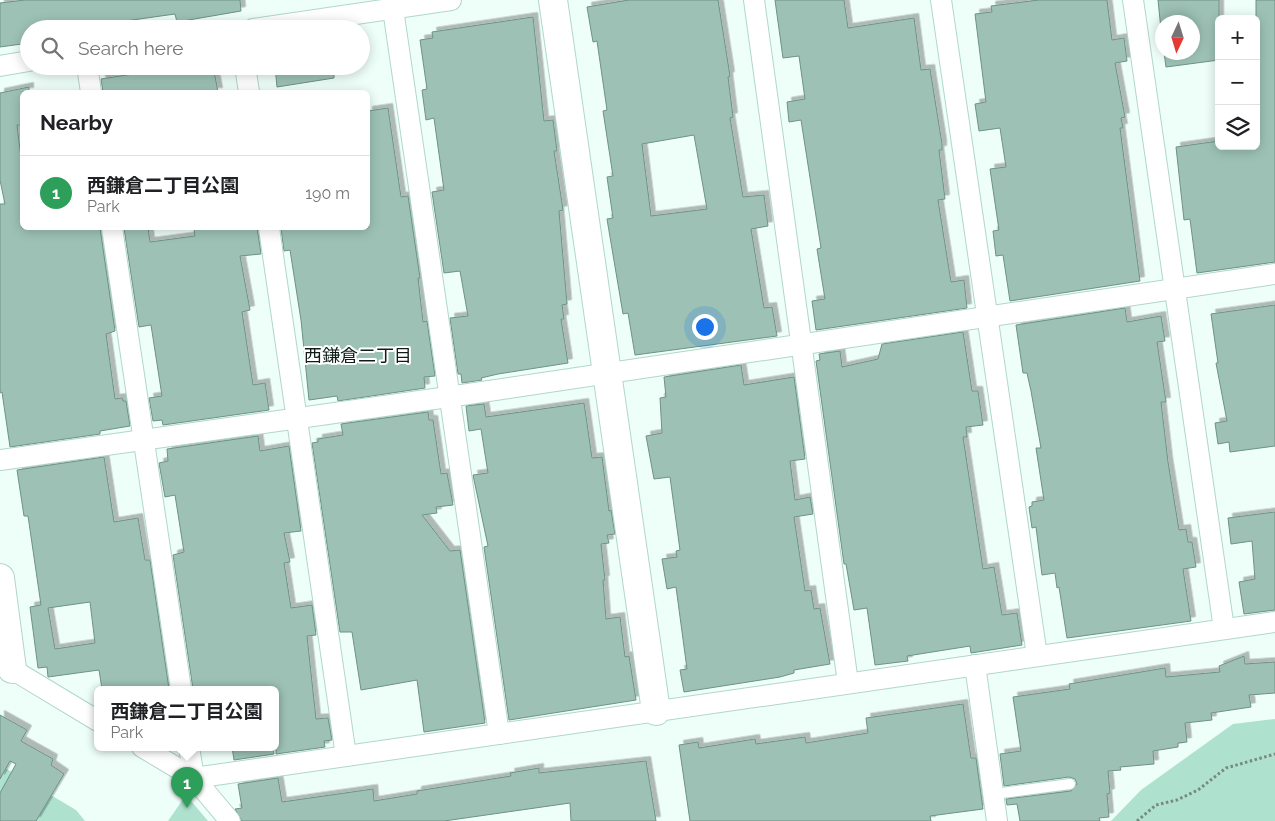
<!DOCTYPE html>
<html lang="en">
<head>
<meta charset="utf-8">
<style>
	:root { --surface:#fff; --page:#f6f6f6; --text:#202124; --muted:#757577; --line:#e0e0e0; --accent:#a20225 }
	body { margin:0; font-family:Raleway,"Noto Sans JP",sans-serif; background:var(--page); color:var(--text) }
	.controls { position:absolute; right:15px; top:15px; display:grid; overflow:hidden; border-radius:8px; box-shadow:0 2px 12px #0003 }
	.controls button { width:45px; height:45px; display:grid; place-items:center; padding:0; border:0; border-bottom:1px solid var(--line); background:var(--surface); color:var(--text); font:25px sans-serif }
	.compass { position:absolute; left:1155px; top:15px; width:45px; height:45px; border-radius:50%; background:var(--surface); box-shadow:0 2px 12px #0003; rotate:184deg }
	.you { position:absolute; left:704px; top:326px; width:18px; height:18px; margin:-12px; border:4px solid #fff; border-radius:50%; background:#1a73e8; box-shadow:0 0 0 8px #1a73e833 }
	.badge { display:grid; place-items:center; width:32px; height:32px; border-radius:50%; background:var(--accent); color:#fff; font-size:16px; font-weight:700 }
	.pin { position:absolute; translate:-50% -41px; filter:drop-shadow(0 1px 2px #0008) }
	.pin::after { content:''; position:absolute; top:26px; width:18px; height:15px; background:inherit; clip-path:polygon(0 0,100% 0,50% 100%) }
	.popup { position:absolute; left:94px; top:686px; width:185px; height:65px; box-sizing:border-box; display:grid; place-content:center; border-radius:8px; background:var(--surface); filter:drop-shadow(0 1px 4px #0005); font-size:16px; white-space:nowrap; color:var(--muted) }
	.popup b { font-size:19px; color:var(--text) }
	.popup::after { content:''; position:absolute; left:50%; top:100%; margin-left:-10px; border:10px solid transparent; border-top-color:var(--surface) }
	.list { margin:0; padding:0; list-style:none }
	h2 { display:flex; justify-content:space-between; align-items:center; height:65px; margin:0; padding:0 20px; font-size:21px }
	h2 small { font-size:16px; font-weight:400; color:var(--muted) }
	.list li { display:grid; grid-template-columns:32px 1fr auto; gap:15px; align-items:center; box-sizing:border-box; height:75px; padding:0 20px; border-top:1px solid var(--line) }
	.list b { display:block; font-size:19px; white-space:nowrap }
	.list p { margin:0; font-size:16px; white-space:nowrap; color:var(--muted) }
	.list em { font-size:16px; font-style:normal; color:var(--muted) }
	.icon { flex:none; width:28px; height:28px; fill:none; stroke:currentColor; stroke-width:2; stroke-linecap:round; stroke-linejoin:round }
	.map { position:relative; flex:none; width:1275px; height:821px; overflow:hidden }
	.search { position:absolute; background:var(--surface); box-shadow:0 2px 12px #0003; left:20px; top:20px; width:350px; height:55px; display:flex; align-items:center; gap:12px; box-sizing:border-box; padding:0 18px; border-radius:28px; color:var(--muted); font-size:19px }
	.panel { position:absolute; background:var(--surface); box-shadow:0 2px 12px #0003; left:20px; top:90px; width:350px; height:140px; border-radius:8px }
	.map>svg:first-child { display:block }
</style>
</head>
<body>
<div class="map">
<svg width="1275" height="821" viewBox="0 0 1275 821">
	<defs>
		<filter id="shadow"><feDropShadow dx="4.5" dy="-4.5" stdDeviation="0" flood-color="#0004"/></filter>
	</defs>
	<rect width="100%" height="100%" fill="#eefef8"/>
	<g fill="#aee2cf">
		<path d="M1275,719V821H1111L1141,790L1233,724Z"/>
		<path d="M0,765L76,810L85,821H0Z"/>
		<path d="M186,795L208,821H168Z"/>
	</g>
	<g fill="#9dc2b5" stroke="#6e9285" fill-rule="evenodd" filter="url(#shadow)">
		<path d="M25,0H240L241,11L177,22L175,14L104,24L105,29H29V43L0,47V3Z"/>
		<path d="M629,0H718L730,76L728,77L733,117L730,118L743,197L764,195L768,226L751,229L764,308L772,307L777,336L635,355L628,313L623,314L607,219L613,218L607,177L613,176L603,111L607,110L597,41L593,42L587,7ZM694,135L707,209L651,216L642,144Z"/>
		<path d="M775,0H844L848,28L914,18L921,70L930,69L942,144V150H939L945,199L938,200L951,282L964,280L967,308L816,330L812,301L825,299L817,249L821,248L801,120L789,122L787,102L805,99L799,56L783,58Z"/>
		<path d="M1039,0H1107L1112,40L1124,38L1127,61L1115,63L1125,117L1121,118L1123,128H1120L1140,281L1010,301L1003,255L996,256L993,231L999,230L990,169L1006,167L1000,128L979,131L975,104L986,102L975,14L992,12L991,6Z"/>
		<path d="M1158,0H1219V60L1166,67L1164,52H1192V22H1162V39Z"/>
		<path d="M1256,0H1275V262L1197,273L1190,219L1184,220L1176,147L1219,141V146H1256Z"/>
		<path d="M533,17L544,121L553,120L557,151H554L563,210L559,211L567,304L562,305L564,319H561L568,363L498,374L481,378L482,380L462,383L461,374H458L450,318L468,316L460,271L444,273L432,192L444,190L434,118L426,120L422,90L427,89L420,40L433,38L432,32Z"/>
		<path d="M184,66H213L218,92H103L101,79Z"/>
		<path d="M275,66H334V78L277,87Z"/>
		<path d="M29,87V92H22V125H17L22,166V228H100L115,331L106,334L115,399L122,398L123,401H126L130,426L100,431V434L10,447L2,392L0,393V204H5L0,180V93Z"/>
		<path d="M388,108L401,197L408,196L420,278H418L423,322L427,321L435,376L424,377L425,388L338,401L337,396L309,400L301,320L290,250L284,251L281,228H368V111Z"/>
		<path d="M124,228H148L150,242L195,236L194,229L257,228L261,254L240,256L250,310L242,312L253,385L265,383L269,410L163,425L162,420L153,421L149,398L162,396L151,325L139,327Z"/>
		<path d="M1275,305V446L1230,452L1229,442L1218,444L1215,423L1227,421L1216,363H1218L1211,314Z"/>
		<path d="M1125,308L1127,322L1161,316L1165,341L1157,342L1166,402H1161L1168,462L1179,530L1186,529L1188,542H1192L1196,567L1183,569L1191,621L1067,638L1059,587L1057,588L1055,573L1042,575L1036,527L1032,528L1029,507L1032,506V502L1044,500L1036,448H1041L1031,391L1027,373H1023L1016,325Z"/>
		<path d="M963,332L972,391H978L983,425L966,427L967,437H963L983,569L994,567L1002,615L1017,613L1022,645L971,653L970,646L907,656L908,661L875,665L867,608L854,610L846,564H844L816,361L820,360L819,354L840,351L842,367L878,359L882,344Z"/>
		<path d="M741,365L744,385L794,377L805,459L790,461L795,500L810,497L813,514L794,517L805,591L811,590L814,609L820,608L830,664L794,670V673L780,677L684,692L680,670L687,669L676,587L667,589L662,559L677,557L676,551L680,550L670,477L654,479L646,436L662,433L660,398L666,397L664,377Z"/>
		<path d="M584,403L592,458L602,457L609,511L611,510L615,534L607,535L609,543L601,544L605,580H603L606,619L620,617L625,657L629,656L636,700L509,720L484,547L488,546L473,475L488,473L481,429L469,431L466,406L484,404L486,417Z"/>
		<path d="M428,412L429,420H433L441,474L447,473L453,505L436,507L437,513L422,515L450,551L460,550L485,723L424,732L417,680L361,690L352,632H340L312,443L318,442V439L343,435L341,424Z"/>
		<path d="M258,436L260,451L289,446L301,531L284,533L290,562L284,563L291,608L312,605L316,635L307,636L316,719L328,718L332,740L324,741L325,747L276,754V689H193L173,555L184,552L175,495L165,497L159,463L168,461L167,449Z"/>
		<path d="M104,457L114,522L138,518L145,560H150L169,689H102L99,670L48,677L47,667L38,668L30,607L41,605L28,516H24L17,470ZM90,602L95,643L55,649L48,608Z"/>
		<path d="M1275,512V610L1244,614L1239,582L1255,579L1252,541L1231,544L1228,518Z"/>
		<path d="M1244,656L1245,664L1275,662V693L1249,695L1251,707L1211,713L1212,720L1185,723L1187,742L1178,743V747L1153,751L1154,764L1120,767L1121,770L1108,771L1110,793L1107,794L1109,817L1099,818L1100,821H1020L1017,804L1007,805L1006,799L1071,791L1077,784L1075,779L1069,777L1004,786L1000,754L1021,751L1013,697L1070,689L1069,684L1165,668L1166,677L1220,672L1219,666Z"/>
		<path d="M963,704L971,758H976L983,809L930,816L931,821H690L679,745L698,742L699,748L755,739L756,744L805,737L806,743L868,733L866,718Z"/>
		<path d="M0,715L27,730L21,741L53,759L51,765L64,774L36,821H0V793L16,764L10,761L0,779Z"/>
		<path d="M232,747H273L274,754L234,760Z"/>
		<path d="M646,761L656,821H571L570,803L444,821H242L235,809L242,808L238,784L278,778L282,802L373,789L374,801L417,794V791L511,776L510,773L539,768V773Z"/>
	</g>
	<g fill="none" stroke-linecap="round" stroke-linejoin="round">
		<defs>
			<path id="lane" d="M994,794L1070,784"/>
			<g id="street">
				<path d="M754,0L848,683"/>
				<path d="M941,0L1037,656"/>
				<path d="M1133,0L1224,629"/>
				<path d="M393,9L499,734"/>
				<path d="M253,29L451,0"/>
				<path d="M0,66L29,61"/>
				<path d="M87,66L91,92"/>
				<path d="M245,66L249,92"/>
				<path d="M112,228L181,689"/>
				<path d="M269,228L346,756"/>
				<path d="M0,460L448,397L1275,274"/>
				<path d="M0,662L98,721"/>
				<path d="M975,665L997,821"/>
				<path d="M142,747L194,778L230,821"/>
				<path d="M189,747L194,778L1275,622"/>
			</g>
			<g id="secondary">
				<path d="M553,0L656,711"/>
				<path d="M0,578L12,669"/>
			</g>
		</defs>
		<use href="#lane" stroke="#b1d7c9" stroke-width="12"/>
		<use href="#street" stroke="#b1d7c9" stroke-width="22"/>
		<use href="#secondary" stroke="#b1d7c9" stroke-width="30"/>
		<path stroke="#788882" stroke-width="3" stroke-dasharray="2.5 2.5" stroke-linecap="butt" d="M1137,821L1156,805L1177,800L1198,790L1226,768L1275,754"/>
		<use href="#lane" stroke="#fff" stroke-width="10"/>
		<use href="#street" stroke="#fff" stroke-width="20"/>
		<use href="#secondary" stroke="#fff" stroke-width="28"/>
	</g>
	<g text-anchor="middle" stroke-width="4" stroke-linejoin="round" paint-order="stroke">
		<g font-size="18" fill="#0e1d18" stroke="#fff">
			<text x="358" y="362">西鎌倉二丁目</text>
		</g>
	</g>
</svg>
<div class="controls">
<button>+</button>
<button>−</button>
<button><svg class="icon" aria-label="layers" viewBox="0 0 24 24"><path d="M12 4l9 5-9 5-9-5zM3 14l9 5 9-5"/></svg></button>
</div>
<svg class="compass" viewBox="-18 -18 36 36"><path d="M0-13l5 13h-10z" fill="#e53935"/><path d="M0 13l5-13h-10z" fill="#757577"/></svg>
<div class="you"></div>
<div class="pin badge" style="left:187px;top:808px;background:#2e9e5b">1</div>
<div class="popup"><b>西鎌倉二丁目公園</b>Park</div>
<div class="search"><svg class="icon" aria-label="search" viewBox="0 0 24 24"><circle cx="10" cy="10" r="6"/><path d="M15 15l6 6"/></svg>Search here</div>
<section class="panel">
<h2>Nearby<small></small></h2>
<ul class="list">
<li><span class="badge" style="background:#2e9e5b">1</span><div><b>西鎌倉二丁目公園</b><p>Park</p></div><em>190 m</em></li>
</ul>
</section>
</div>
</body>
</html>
